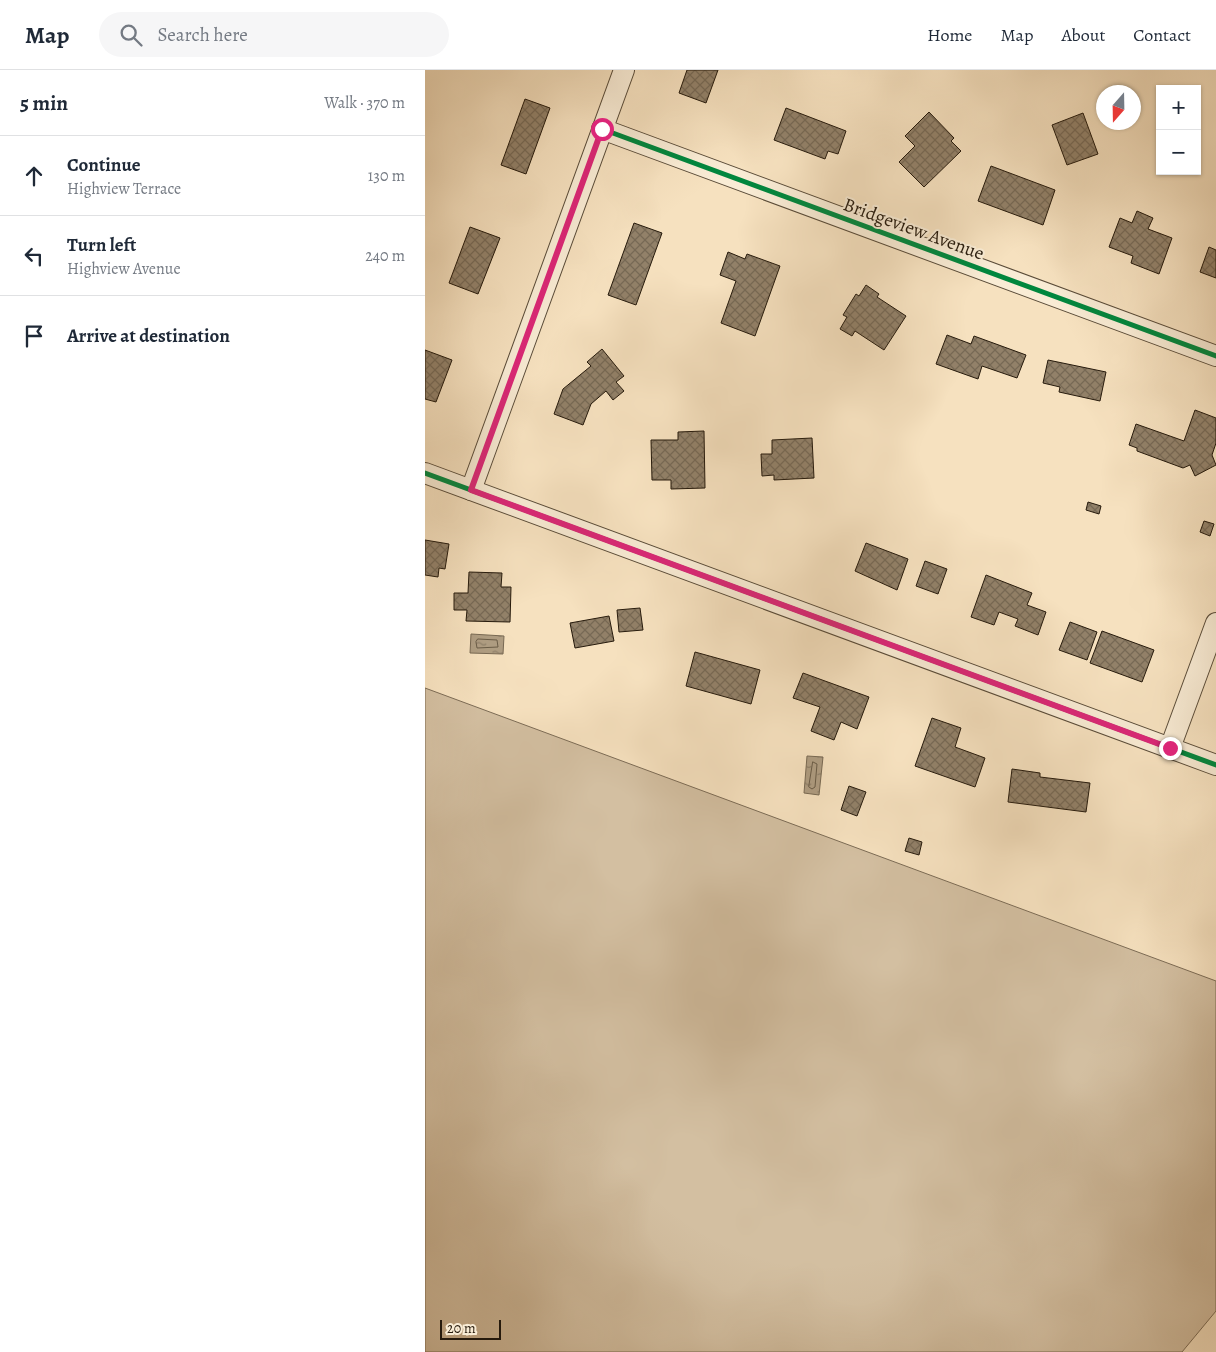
<!DOCTYPE html>
<html lang="en">
<head>
<meta charset="utf-8">
<style>
	:root { --surface:#fff; --page:#f6f6f7; --text:#1f2937; --muted:#747a83; --line:#e0e1e3 }
	body { margin:0; font-family:Alegreya,serif; background:var(--page); color:var(--text) }
	.controls { position:absolute; right:15px; top:15px; display:grid; overflow:hidden; border-radius:0px; box-shadow:0 1px 4px #0004 }
	.controls button { width:45px; height:45px; display:grid; place-items:center; padding:0; border:0; border-bottom:1px solid var(--line); background:var(--surface); color:var(--text); font:25px sans-serif }
	.compass { position:absolute; left:671px; top:15px; width:45px; height:45px; border-radius:50%; background:var(--surface); box-shadow:0 1px 4px #0004; rotate:200deg }
	.scale { position:absolute; left:15px; bottom:12px; width:61px; box-sizing:border-box; padding-left:5px; border:2px solid #261a0c; border-top:0; font-size:14px; line-height:18px; white-space:nowrap; color:#261a0c; -webkit-text-stroke:4px #f9ecd5; paint-order:stroke }
	.stop { position:absolute; width:15px; height:15px; margin:-11px; border:4px solid #db2777; border-radius:50%; background:#fff }
	.stop.end { background:#db2777; border-color:#fff; box-shadow:0 1px 5px #0008 }
	.list { margin:0; padding:0; list-style:none }
	h2 { display:flex; justify-content:space-between; align-items:center; height:65px; margin:0; padding:0 20px; font-size:21px }
	h2 small { font-size:16px; font-weight:400; color:var(--muted) }
	.list li { display:grid; grid-template-columns:32px 1fr auto; gap:15px; align-items:center; box-sizing:border-box; height:80px; padding:0 20px; border-top:1px solid var(--line) }
	.list b { display:block; font-size:19px; white-space:nowrap }
	.list p { margin:0; font-size:16px; white-space:nowrap; color:var(--muted) }
	.list em { font-size:16px; font-style:normal; color:var(--muted) }
	.icon { flex:none; width:28px; height:28px; fill:none; stroke:currentColor; stroke-width:2; stroke-linecap:round; stroke-linejoin:round }
	.map { position:relative; flex:none; width:791px; height:1282px; overflow:hidden }
	header { display:flex; align-items:center; gap:30px; box-sizing:border-box; height:70px; padding:0 25px; background:var(--surface); border-bottom:1px solid var(--line) }
	header strong { font-size:24px }
	nav { display:flex; gap:28px; margin-inline-start:auto; font-size:18px }
	.search { width:350px; height:45px; background:var(--page); display:flex; align-items:center; gap:12px; box-sizing:border-box; padding:0 18px; border-radius:28px; color:var(--muted); font-size:19px }
	main { display:flex }
	aside { flex:1; background:var(--surface) }
	.map>svg:first-child { display:block }
</style>
</head>
<body>
<header>
<strong>Map</strong>
<div class="search"><svg class="icon" aria-label="search" viewBox="0 0 24 24"><circle cx="10" cy="10" r="6"/><path d="M15 15l6 6"/></svg>Search here</div>
<nav><a>Home</a><a>Map</a><a>About</a><a>Contact</a></nav>
</header>
<main>
<aside>
<h2>5 min<small>Walk · 370 m</small></h2>
<ul class="list">
<li><svg class="icon" aria-label="ahead" viewBox="0 0 24 24"><path d="M12 20V5M6 11l6-6 6 6"/></svg><div><b>Continue</b><p>Highview Terrace</p></div><em>130 m</em></li>
<li><svg class="icon" aria-label="left" viewBox="0 0 24 24"><path d="M17 20v-9H6M10 6l-5 5 5 5"/></svg><div><b>Turn left</b><p>Highview Avenue</p></div><em>240 m</em></li>
<li><svg class="icon" aria-label="arrive" viewBox="0 0 24 24"><path d="M6 21V4h12l-3 4 3 4H6"/></svg><div><b>Arrive at destination</b></div></li>
</ul>
</aside>
<div class="map">
<svg width="791" height="1282" viewBox="0 0 791 1282">
	<defs>
		<pattern id="water-ripples" width="26" height="14" patternUnits="userSpaceOnUse" patternTransform="scale(1.25)"><rect width="26" height="14" fill="#af9d82"/><path d="M2 4q2-2 4 0t4 0M15 11q2-2 4 0t4 0" fill="none" stroke="#8e7f69"/></pattern>
		<pattern id="building-cross-hatch" width="8" height="8" patternUnits="userSpaceOnUse" patternTransform="scale(1.25)"><rect width="8" height="8" fill="#928169"/><path d="M0 0l8 8M0 8l8-8" fill="none" stroke="#776955"/></pattern>
	</defs>
	<rect width="100%" height="100%" fill="#f6e1bf"/>
	<filter id="stains"><feTurbulence type="fractalNoise" baseFrequency=".004" numOctaves="4"/><feColorMatrix values="0 0 0 0 .2 0 0 0 0 .09 0 0 0 0 .02 0 0 0 .5 -.17"/></filter>
	<radialGradient id="worn" r=".72"><stop offset=".6" stop-color="#630" stop-opacity="0"/><stop offset="1" stop-color="#630" stop-opacity=".3"/></radialGradient>
	<path fill="#d3bfa1" stroke="#7c6c56" d="M0,618L791,911V1241L757,1282H0Z"/>
	<g fill="url(#water-ripples)" stroke="#786953">
		<path d="M46,564L79,566L78,584L45,583Z"/>
		<path d="M382,686L398,687L394,725L379,723Z"/>
	</g>
	<g fill="none" stroke-linecap="round" stroke-linejoin="round">
		<g stroke="#6a5c47" stroke-width="1">
			<path d="M53,569L72,570L73,577L52,578L51,572Z"/>
			<path d="M388,692L392,694L390,717L387,719L384,717Z"/>
		</g>
	</g>
	<g fill="url(#building-cross-hatch)" stroke="#261a0c">
		<path d="M262,0H293L281,33L254,23Z"/>
		<path d="M100,29L125,38L101,104L76,95Z"/>
		<path d="M361,38L421,61L413,84L403,81L400,89L349,70Z"/>
		<path d="M504,42L529,68L526,71L536,81L499,117L474,92L490,76L480,66Z"/>
		<path d="M658,43L673,84L642,95L627,55Z"/>
		<path d="M566,96L630,120L618,155L553,131Z"/>
		<path d="M712,141L728,148L723,159L747,168L734,204L706,193L708,186L684,177L695,148L707,153Z"/>
		<path d="M209,153L237,163L211,235L183,225Z"/>
		<path d="M45,157L75,168L53,224L24,213Z"/>
		<path d="M784,177L791,180V208L775,202Z"/>
		<path d="M303,182L320,189L322,184L355,196L330,266L296,253L311,211L295,205Z"/>
		<path d="M441,215L454,224L452,227L481,246L459,280L430,261L427,266L415,259L422,247L418,245L431,224L434,226Z"/>
		<path d="M522,265L546,274L549,266L601,285L592,308L557,296L553,309L511,294Z"/>
		<path d="M177,279L199,306L191,312L199,321L188,330L181,321L166,334L158,355L129,344L138,319L166,296L162,292Z"/>
		<path d="M0,280L27,290L11,332L0,329Z"/>
		<path d="M623,290L681,302L675,331L634,322L635,317L618,313Z"/>
		<path d="M770,340L791,348V373L787,385L791,395L770,406L765,395L758,398L712,381V378L704,375L711,354L759,371Z"/>
		<path d="M279,361L280,418L246,419V410H227L226,370H253V362Z"/>
		<path d="M387,368L389,408L349,410V405L337,406L336,384H347V370Z"/>
		<path d="M663,432L676,436L674,444L661,440Z"/>
		<path d="M779,451L789,454L785,466L775,462Z"/>
		<path d="M0,470L24,474L20,499L14,498L13,507L0,505Z"/>
		<path d="M441,473L483,489L472,520L430,501Z"/>
		<path d="M500,491L522,499L513,524L491,516Z"/>
		<path d="M44,502L77,503L76,517H86L85,552L41,551L42,540H29V523H43Z"/>
		<path d="M561,505L607,523L602,535L621,542L613,565L590,556L593,549L574,542L569,555L546,547Z"/>
		<path d="M215,538L218,560L194,562L192,540Z"/>
		<path d="M184,546L189,571L150,578L145,553Z"/>
		<path d="M645,552L672,562L662,590L634,580Z"/>
		<path d="M677,561L729,580L717,612L665,593Z"/>
		<path d="M270,582L335,600L326,634L261,616Z"/>
		<path d="M378,603L444,627L432,659L416,652L409,670L386,661L395,637L368,628Z"/>
		<path d="M507,648L536,658L530,677L560,688L550,717L490,696Z"/>
		<path d="M587,699L615,703V707L665,713L661,742L583,732Z"/>
		<path d="M424,716L441,722L432,746L416,740Z"/>
		<path d="M484,768L497,772L494,785L480,781Z"/>
	</g>
	<g fill="none" stroke-linecap="round" stroke-linejoin="round">
		<defs>
			<g id="minor">
				<path d="M177,59L791,286"/>
				<path d="M0,403L791,695"/>
				<path d="M46,420L199,0"/>
				<path d="M745,678L791,553"/>
			</g>
		</defs>
		<use href="#minor" stroke="#5a4c39" stroke-width="22"/>
		<use href="#minor" stroke="#f9ecd5" stroke-width="20"/>
		<defs>
			<g id="cycleway">
				<path d="M177,59L791,286"/>
				<path d="M0,403L791,695"/>
			</g>
		</defs>
		<use href="#cycleway" stroke="#f9ecd5" stroke-width="8"/>
		<use href="#cycleway" stroke="#00873e" stroke-width="5"/>
	</g>
	<g fill="none" stroke-linecap="round" stroke-linejoin="round">
		<path stroke="#db2777" stroke-width="6" d="M177,59L46,420L745,678"/>
	</g>
	<g text-anchor="middle" stroke-width="4" stroke-linejoin="round" paint-order="stroke">
		<g font-size="19" fill="#261a0c" stroke="#f9ecd5">
			<text transform="translate(489 158) rotate(20)" y="7">Bridgeview Avenue</text>
		</g>
	</g>
	<rect width="100%" height="100%" filter="url(#stains)"/>
	<rect width="100%" height="100%" fill="url(#worn)"/>
</svg>
<div class="controls">
<button>+</button>
<button>−</button>
</div>
<svg class="compass" viewBox="-18 -18 36 36"><path d="M0-13l5 13h-10z" fill="#e53935"/><path d="M0 13l5-13h-10z" fill="#747a83"/></svg>
<div class="scale">20 m</div>
<div class="stop" style="left:177px;top:59px"></div>
<div class="stop end" style="left:745px;top:678px"></div>
</div>
</main>
</body>
</html>
